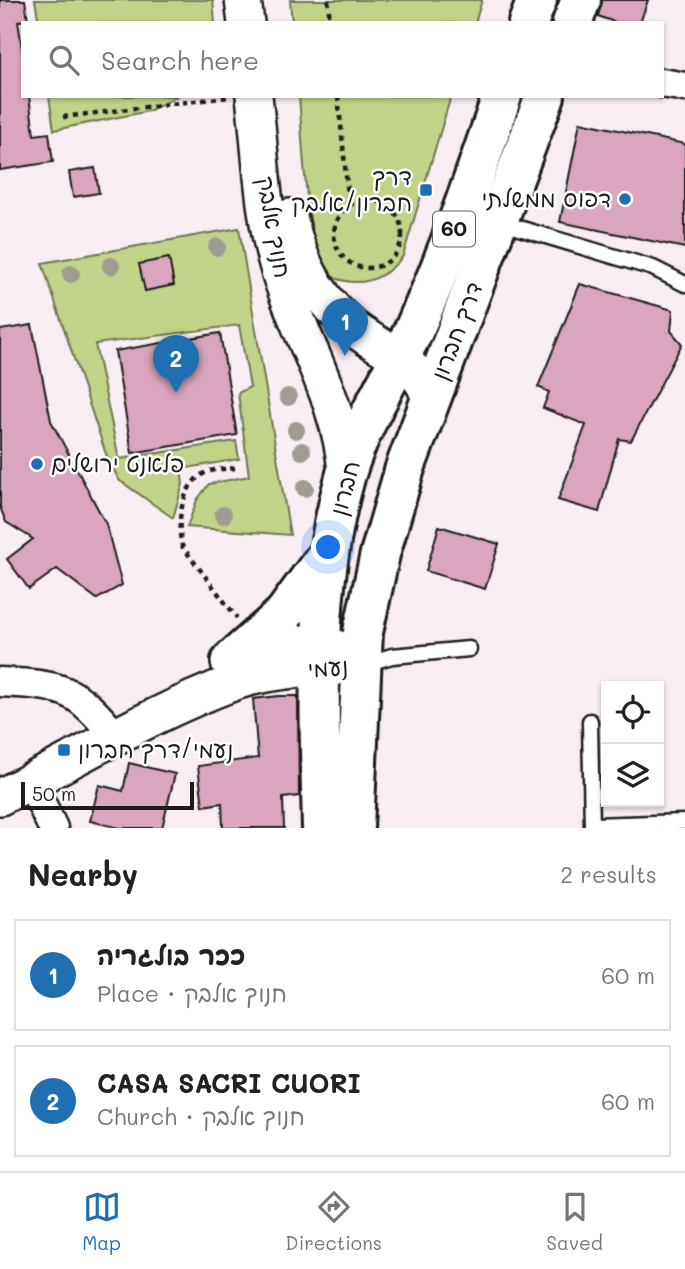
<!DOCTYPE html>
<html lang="en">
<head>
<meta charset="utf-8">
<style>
	:root { --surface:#fff; --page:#f6f6f6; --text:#222; --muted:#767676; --line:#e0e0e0; --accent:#1f6fb2 }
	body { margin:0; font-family:Mali,"Playpen Sans Hebrew",sans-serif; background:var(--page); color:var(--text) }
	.controls { position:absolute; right:21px; bottom:21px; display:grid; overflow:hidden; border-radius:0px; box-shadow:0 2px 5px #0004 }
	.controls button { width:63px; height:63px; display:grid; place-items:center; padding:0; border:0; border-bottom:2px solid var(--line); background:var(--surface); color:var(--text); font:35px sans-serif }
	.scale { position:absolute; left:21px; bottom:18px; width:173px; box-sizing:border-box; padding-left:7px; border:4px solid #1c1c1c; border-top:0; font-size:19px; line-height:24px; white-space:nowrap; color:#1c1c1c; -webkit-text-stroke:5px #fff; paint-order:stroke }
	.you { position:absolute; left:329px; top:548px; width:24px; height:24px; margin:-18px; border:5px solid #fff; border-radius:50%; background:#1a73e8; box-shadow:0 0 0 10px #1a73e833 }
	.badge { display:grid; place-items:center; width:46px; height:46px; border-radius:50%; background:var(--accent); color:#fff; font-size:23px; font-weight:700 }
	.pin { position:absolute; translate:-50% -58px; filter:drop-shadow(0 2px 4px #0008) }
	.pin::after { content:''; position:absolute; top:37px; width:24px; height:21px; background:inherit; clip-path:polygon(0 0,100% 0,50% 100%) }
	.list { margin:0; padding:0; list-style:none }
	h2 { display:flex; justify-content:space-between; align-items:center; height:91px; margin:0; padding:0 28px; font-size:30px }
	h2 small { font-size:23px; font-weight:400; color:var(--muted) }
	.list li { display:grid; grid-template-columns:46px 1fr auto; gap:21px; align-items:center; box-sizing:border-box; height:112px; margin:0 14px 14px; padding:0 14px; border:2px solid var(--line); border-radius:0px }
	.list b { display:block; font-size:26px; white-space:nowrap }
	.list p { margin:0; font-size:23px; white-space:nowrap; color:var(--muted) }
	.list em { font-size:23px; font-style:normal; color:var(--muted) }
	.icon { flex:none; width:38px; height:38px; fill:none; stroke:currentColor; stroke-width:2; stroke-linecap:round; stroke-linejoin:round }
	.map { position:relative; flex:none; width:685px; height:828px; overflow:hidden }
	.search { position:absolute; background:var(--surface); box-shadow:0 2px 5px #0004; left:21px; right:21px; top:21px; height:77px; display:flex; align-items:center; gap:18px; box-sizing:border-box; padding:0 24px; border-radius:0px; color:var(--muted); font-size:26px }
	.sheet { height:343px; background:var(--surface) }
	nav { display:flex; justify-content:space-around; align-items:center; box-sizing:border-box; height:98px; border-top:2px solid var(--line); background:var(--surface); font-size:19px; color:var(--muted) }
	nav a { display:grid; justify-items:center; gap:4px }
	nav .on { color:var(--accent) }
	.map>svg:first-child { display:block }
</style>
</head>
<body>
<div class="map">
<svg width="685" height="828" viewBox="0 0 685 828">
	<rect width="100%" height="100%" fill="#f8edf2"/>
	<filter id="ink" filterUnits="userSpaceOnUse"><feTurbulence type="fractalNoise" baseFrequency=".0143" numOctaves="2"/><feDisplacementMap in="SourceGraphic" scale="14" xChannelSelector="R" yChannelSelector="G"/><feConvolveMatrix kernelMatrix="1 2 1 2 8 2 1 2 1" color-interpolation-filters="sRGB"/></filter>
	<g filter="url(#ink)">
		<g fill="#c1d388" stroke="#6e7852" stroke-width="2">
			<path d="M35,0H213L215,23H39Z"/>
			<path d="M290,0H482L475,23H292Z"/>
			<path d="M49,96H178L149,111L54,130Z"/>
			<path d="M299,96H451L403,256C390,272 375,283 353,282C345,281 335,280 328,274C306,256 302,129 299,96Z"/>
			<path d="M239,228L290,535L187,527L197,500L209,484L249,476L238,393L250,387L239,325L95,344L119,459L236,441L239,459L181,469L183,484L173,518L119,480L106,454L42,263Z"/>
		</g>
		<g fill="#daa5be" stroke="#1c1c1c" stroke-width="2">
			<path d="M0,0H25L28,20L18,21L23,55V96H29L34,135L49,133L53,162L0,170Z"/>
			<path d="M602,0H648L640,23H617L598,16Z"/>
			<path d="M580,122L685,144V248L560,222Z"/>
			<path d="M95,168L99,193L73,197L69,172Z"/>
			<path d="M169,258L174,285L145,291L139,264Z"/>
			<path d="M580,284L673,310L671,331L682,344L631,441L619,439L599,512L558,500L586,425L543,408L549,392L538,387Z"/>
			<path d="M32,325L51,421L106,524L122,585L97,599L57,569L29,589L7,559L33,539L6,522L0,507V330Z"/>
			<path d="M220,333L237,435L132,453L115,351Z"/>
			<path d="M439,526L499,544L485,589L426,571Z"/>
			<path d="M279,696H298L299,796L283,798L284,828H223L222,803L203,806L198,766L258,758L253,699Z"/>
			<path d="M129,763L175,774L162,828H120L90,821L99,785L123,791Z"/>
		</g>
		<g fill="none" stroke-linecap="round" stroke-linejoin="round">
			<defs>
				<g id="service">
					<path d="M499,222L653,268L685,284"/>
					<path d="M365,664L392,656L469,649"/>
					<path d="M590,721L592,828"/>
					<path d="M592,825L685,822"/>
				</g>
				<g id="minor">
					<path d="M662,83L685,87"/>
					<path d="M0,682C62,685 75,687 115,736"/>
					<path d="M31,782L53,828"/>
				</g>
				<g id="tertiary">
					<path d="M243,0L246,23"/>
					<path d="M254,96C261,154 262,215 279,271C300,339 341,401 346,473"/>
					<path d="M289,217C298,259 315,293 347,323C375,348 422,360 430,401"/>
					<path d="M229,662C262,648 313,632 346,653"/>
					<path d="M0,797C78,758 153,712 235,682C270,670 310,669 346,666"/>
				</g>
				<g id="trunk">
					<path d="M528,23L537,0"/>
					<path d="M572,23L581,0"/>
					<path d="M231,661L284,614L327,555"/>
					<path d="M322,828C319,711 313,588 346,474C362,421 393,375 416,325C449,251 476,173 502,96"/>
					<path d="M354,828L363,632L380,554L405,468L545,96"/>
				</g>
			</defs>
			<use href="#service" stroke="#1c1c1c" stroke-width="19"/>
			<use href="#minor" stroke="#1c1c1c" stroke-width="33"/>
			<use href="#tertiary" stroke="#1c1c1c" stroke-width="40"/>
			<use href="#trunk" stroke="#1c1c1c" stroke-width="44"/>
			<g stroke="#1c1c1c" stroke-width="4.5" stroke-dasharray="5 5" stroke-linecap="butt">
				<path d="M328,0L330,23"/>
				<path d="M338,96L349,205"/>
				<path d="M63,117L228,97"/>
				<circle cx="368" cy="234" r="34"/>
				<path d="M235,468C226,469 215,469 207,472C181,483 176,523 182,546L237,618"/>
			</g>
			<use href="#service" stroke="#fff" stroke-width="14"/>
			<use href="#minor" stroke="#fff" stroke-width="28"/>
			<use href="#tertiary" stroke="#fff" stroke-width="35"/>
			<use href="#trunk" stroke="#fff" stroke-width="38"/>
		</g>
		<g fill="#9f9d91">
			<circle cx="217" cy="247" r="9"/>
			<circle cx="111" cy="266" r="9"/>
			<circle cx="71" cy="274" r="9"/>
			<circle cx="288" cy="397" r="9"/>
			<circle cx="296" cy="430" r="9"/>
			<circle cx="302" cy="451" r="9"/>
			<circle cx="305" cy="488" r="9"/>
			<circle cx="223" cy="515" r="9"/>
		</g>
	</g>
	<g fill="#1f6fb2" stroke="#fff" stroke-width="2.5">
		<rect x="419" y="183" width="14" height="14" rx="3.5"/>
		<circle cx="625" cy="199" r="7"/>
		<circle cx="37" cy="464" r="7"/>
		<rect x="57" y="743" width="14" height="14" rx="3.5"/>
	</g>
	<g text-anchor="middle" stroke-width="5" stroke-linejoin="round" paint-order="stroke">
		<rect fill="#fff" stroke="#606060" stroke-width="2" x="433" y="211.5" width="42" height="35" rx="5"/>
		<g font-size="21" font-weight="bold" fill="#1c1c1c">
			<text x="454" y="236">60</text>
		</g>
		<g font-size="23" fill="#1c1c1c" stroke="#fff" text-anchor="end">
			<text x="412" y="185">דרך<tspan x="412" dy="26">חברון/אלבק</tspan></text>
			<text x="611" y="207">דפוס ממשלתי</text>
			<text x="51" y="472" text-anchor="start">פלאנט ירושלים</text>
			<text x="78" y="758" text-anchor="start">נעמי/דרך חברון</text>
		</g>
		<g font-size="23" fill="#1c1c1c" stroke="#fff">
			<text transform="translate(274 227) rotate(80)" y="8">חנוך אלבק</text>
			<text transform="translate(457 331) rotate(-69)" y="8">דרך חברון</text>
			<text transform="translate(345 488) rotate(-75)" y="8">חברון</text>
			<text transform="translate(328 668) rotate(-5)" y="8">נעמי</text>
		</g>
	</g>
</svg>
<div class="controls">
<button><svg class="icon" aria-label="locate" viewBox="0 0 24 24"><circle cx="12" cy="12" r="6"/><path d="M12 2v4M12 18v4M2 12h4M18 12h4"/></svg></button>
<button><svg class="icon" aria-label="layers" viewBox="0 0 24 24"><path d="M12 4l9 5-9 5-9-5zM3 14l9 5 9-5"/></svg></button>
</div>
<div class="scale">50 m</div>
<div class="you"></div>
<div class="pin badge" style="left:345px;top:356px">1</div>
<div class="pin badge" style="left:176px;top:393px">2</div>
<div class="search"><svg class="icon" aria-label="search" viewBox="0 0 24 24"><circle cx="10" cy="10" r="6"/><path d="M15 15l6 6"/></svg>Search here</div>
</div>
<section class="sheet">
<h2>Nearby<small>2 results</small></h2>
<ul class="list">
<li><span class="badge">1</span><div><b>ככר בולגריה</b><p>Place · חנוך אלבק</p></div><em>60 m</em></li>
<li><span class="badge">2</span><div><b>CASA SACRI CUORI</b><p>Church · חנוך אלבק</p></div><em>60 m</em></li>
</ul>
</section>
<nav>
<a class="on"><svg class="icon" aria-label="map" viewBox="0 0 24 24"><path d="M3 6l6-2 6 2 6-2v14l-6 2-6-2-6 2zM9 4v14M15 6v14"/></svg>Map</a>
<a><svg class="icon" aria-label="directions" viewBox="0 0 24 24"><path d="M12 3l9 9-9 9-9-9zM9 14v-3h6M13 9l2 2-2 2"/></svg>Directions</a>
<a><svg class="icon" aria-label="saved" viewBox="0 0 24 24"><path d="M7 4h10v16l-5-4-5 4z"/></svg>Saved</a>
</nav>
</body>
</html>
